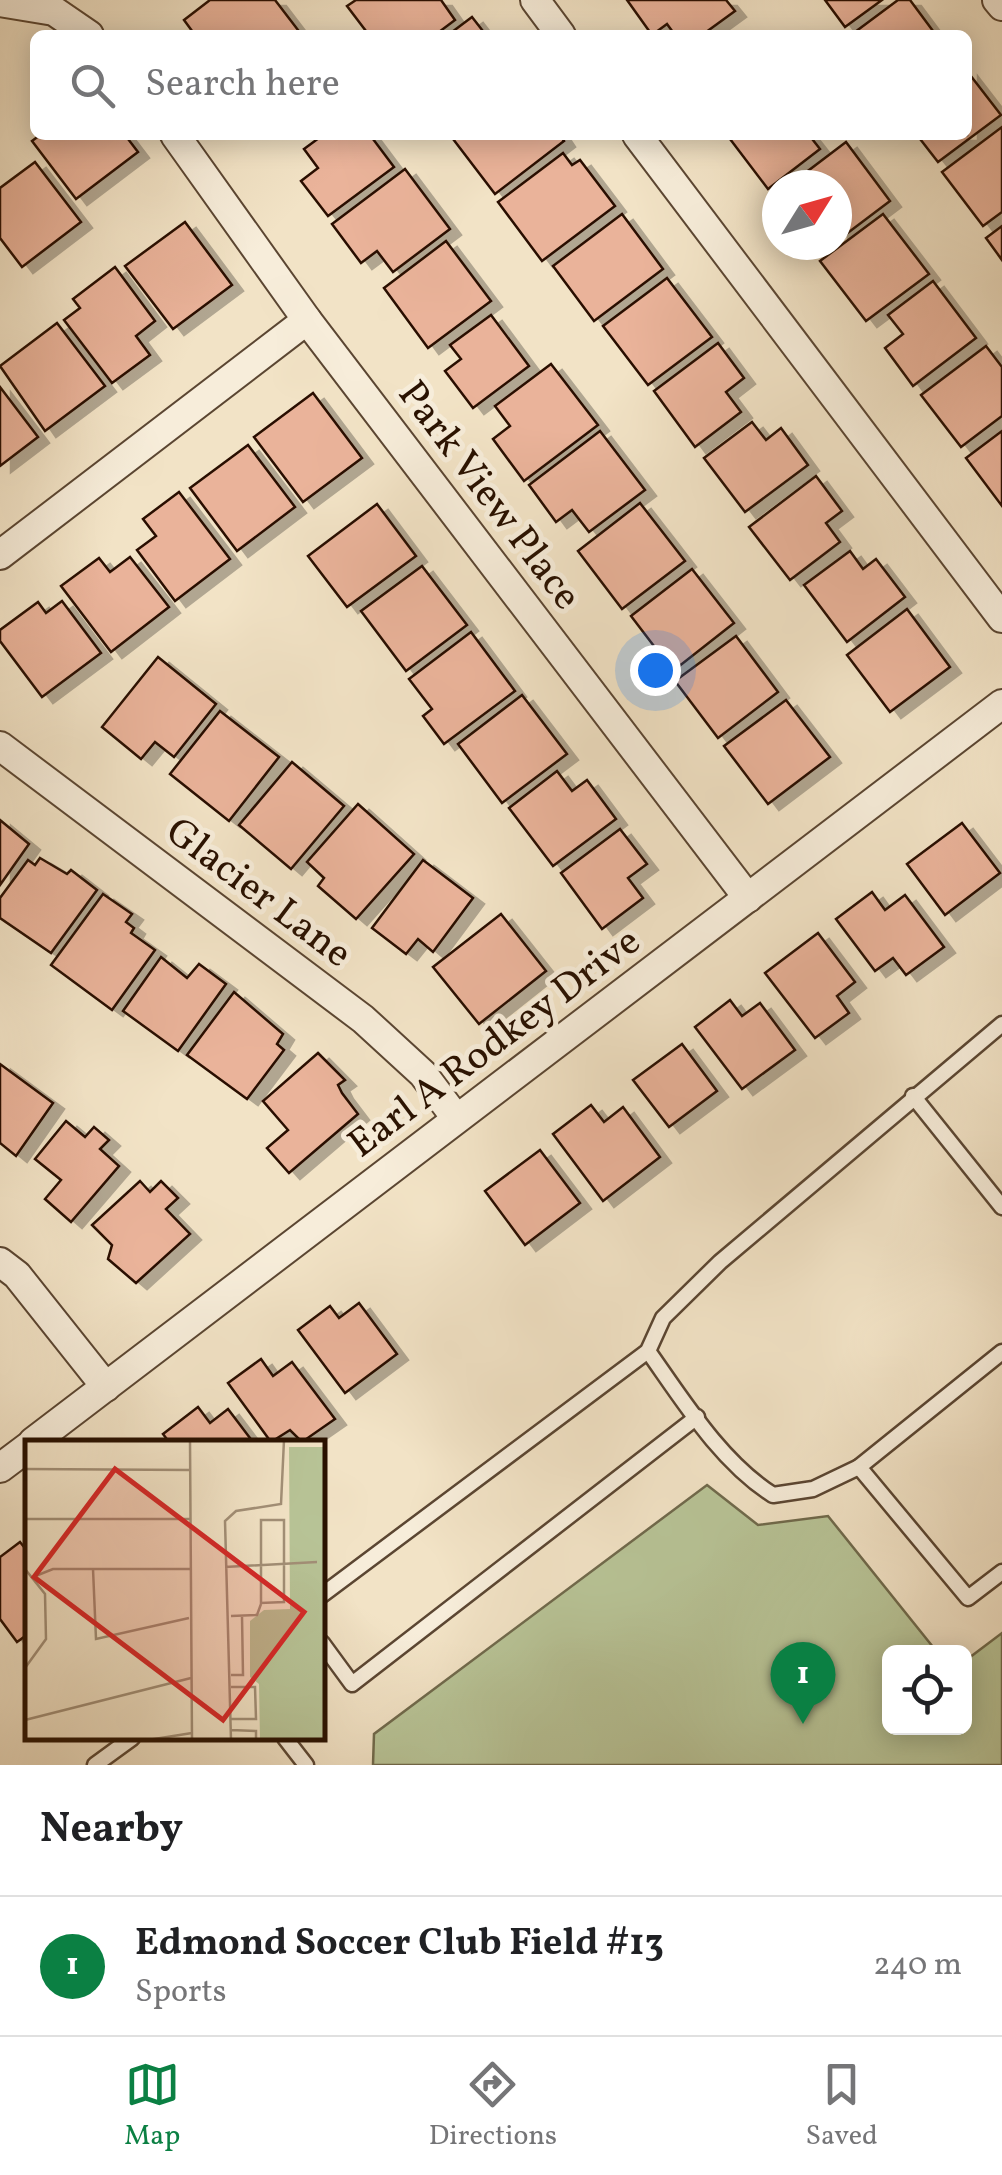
<!DOCTYPE html>
<html lang="en">
<head>
<meta charset="utf-8">
<style>
	:root { --surface:#fff; --page:#f2f2f2; --text:#202124; --muted:#757577; --line:#e0e0e0; --accent:#0b8043 }
	body { margin:0; font-family:Vollkorn,serif; background:var(--page); color:var(--text) }
	.controls { position:absolute; right:30px; bottom:30px; display:grid; overflow:hidden; border-radius:15px; box-shadow:0 5px 25px #0003 }
	.controls button { width:90px; height:90px; display:grid; place-items:center; padding:0; border:0; border-bottom:2px solid var(--line); background:var(--surface); color:var(--text); font:50px sans-serif }
	.compass { position:absolute; left:762px; top:170px; width:90px; height:90px; border-radius:50%; background:var(--surface); box-shadow:0 5px 25px #0003; rotate:53deg }
	.you { position:absolute; left:655px; top:670px; width:35px; height:35px; margin:-25px; border:8px solid #fff; border-radius:50%; background:#1a73e8; box-shadow:0 0 0 15px #1a73e833 }
	.badge { display:grid; place-items:center; width:65px; height:65px; border-radius:50%; background:var(--accent); color:#fff; font-size:32px; font-weight:700 }
	.pin { position:absolute; translate:-50% -82px; filter:drop-shadow(0 2px 5px #0008) }
	.pin::after { content:''; position:absolute; top:52px; width:35px; height:30px; background:inherit; clip-path:polygon(0 0,100% 0,50% 100%) }
	.list { margin:0; padding:0; list-style:none }
	h2 { display:flex; justify-content:space-between; align-items:center; height:130px; margin:0; padding:0 40px; font-size:42px }
	h2 small { font-size:32px; font-weight:400; color:var(--muted) }
	.list li { display:grid; grid-template-columns:65px 1fr auto; gap:30px; align-items:center; box-sizing:border-box; height:140px; padding:0 40px; border-top:2px solid var(--line) }
	.list b { display:block; font-size:38px; white-space:nowrap }
	.list p { margin:0; font-size:32px; white-space:nowrap; color:var(--muted) }
	.list em { font-size:32px; font-style:normal; color:var(--muted) }
	.icon { flex:none; width:55px; height:55px; fill:none; stroke:currentColor; stroke-width:2; stroke-linecap:round; stroke-linejoin:round }
	.map { position:relative; flex:none; width:1002px; height:1765px; overflow:hidden }
	.search { position:absolute; background:var(--surface); box-shadow:0 5px 25px #0003; left:30px; right:30px; top:30px; height:110px; display:flex; align-items:center; gap:25px; box-sizing:border-box; padding:0 35px; border-radius:15px; color:var(--muted); font-size:38px }
	.sheet { height:270px; background:var(--surface) }
	nav { display:flex; justify-content:space-around; align-items:center; box-sizing:border-box; height:140px; border-top:2px solid var(--line); background:var(--surface); font-size:28px; color:var(--muted) }
	nav a { display:grid; justify-items:center; gap:5px }
	nav .on { color:var(--accent) }
	.map>svg:first-child { display:block }
</style>
</head>
<body>
<div class="map">
<svg width="1002" height="1765" viewBox="0 0 1002 1765">
	<defs>
		<filter id="shadow"><feDropShadow dx="11" dy="6" stdDeviation="0" flood-color="#0004"/></filter>
	</defs>
	<rect width="100%" height="100%" fill="#f2e3c6"/>
	<filter id="stains"><feTurbulence type="fractalNoise" baseFrequency=".002" numOctaves="4"/><feColorMatrix values="0 0 0 0 .2 0 0 0 0 .09 0 0 0 0 .02 0 0 0 .5 -.17"/></filter>
	<radialGradient id="worn" r=".72"><stop offset=".6" stop-color="#630" stop-opacity="0"/><stop offset="1" stop-color="#630" stop-opacity=".3"/></radialGradient>
	<path fill="#b8c497" stroke="#706a4c" stroke-width="2.5" d="M707,1485L758,1525L828,1516L937,1652H890V1728H964L965,1661L1002,1633V1765H373L374,1734Z"/>
	<g fill="#eab39a" stroke="#291100" stroke-width="2.5" filter="url(#shadow)">
		<path d="M210,0H275L298,30L292,35H195L184,20Z"/>
		<path d="M356,0H441L455,20L435,35H369L347,6Z"/>
		<path d="M627,0H726L735,11L702,35H675L667,24L652,35Z"/>
		<path d="M825,0H882L845,27Z"/>
		<path d="M898,0H910L936,35H851Z"/>
		<path d="M472,17L486,35H448Z"/>
		<path d="M967,71L1001,115L938,162L917,135H967Z"/>
		<path d="M1002,127V212L983,226L942,172Z"/>
		<path d="M40,135H125L138,152L76,199L32,141Z"/>
		<path d="M323,135H370L394,167L328,216L301,181L318,168L304,149Z"/>
		<path d="M450,135H560L564,141L495,194Z"/>
		<path d="M727,135H809L820,149L768,189Z"/>
		<path d="M846,142L890,201L837,241V185L792,183Z"/>
		<path d="M563,153L572,165L580,160L615,206L542,261L498,202Z"/>
		<path d="M35,162L81,222L22,267L0,238V188Z"/>
		<path d="M405,169L450,229L393,272L377,251L361,263L332,224Z"/>
		<path d="M622,214L663,269L594,321L553,266Z"/>
		<path d="M883,214L929,274L866,321L820,261Z"/>
		<path d="M185,222L232,285L173,329L125,266Z"/>
		<path d="M1002,226V260L986,238Z"/>
		<path d="M446,241L491,301L428,348L384,288Z"/>
		<path d="M115,267L155,321L136,336L150,355L112,383L64,320L80,308L73,299Z"/>
		<path d="M667,278L712,337L648,385L603,326Z"/>
		<path d="M933,281L976,338L913,386L885,348L903,334L888,315Z"/>
		<path d="M491,315L529,366L473,408L445,371L461,359L450,345Z"/>
		<path d="M57,323L105,386L45,431L0,366Z"/>
		<path d="M718,343L744,378L726,392L741,412L695,447L654,391Z"/>
		<path d="M986,346L1002,367V416L961,447L921,395Z"/>
		<path d="M551,364L598,425L524,481L493,439L510,426L495,406Z"/>
		<path d="M0,387L38,437L0,466Z"/>
		<path d="M313,393L362,458L303,502L254,437Z"/>
		<path d="M752,422L766,440L781,428L808,465L745,512L704,458Z"/>
		<path d="M600,431L645,490L589,532L572,510L556,522L529,485Z"/>
		<path d="M1002,431V506L966,458Z"/>
		<path d="M248,445L295,507L237,551L190,488Z"/>
		<path d="M816,476L842,511L826,523L840,542L790,580L749,527Z"/>
		<path d="M179,492L230,559L175,601L137,550L156,536L143,519Z"/>
		<path d="M640,503L685,561L622,609L578,551Z"/>
		<path d="M377,504L416,556L347,607L308,556Z"/>
		<path d="M850,551L863,569L876,559L905,597L847,642L804,585Z"/>
		<path d="M130,557L169,607L111,652L61,586L99,558L110,572Z"/>
		<path d="M422,566L467,625L406,671L361,611Z"/>
		<path d="M692,569L734,623L673,671L631,616Z"/>
		<path d="M62,601L101,653L42,697L0,641V630L38,602L46,613Z"/>
		<path d="M907,609L950,667L890,712L847,655Z"/>
		<path d="M471,632L515,691L444,744L423,716L432,709L409,679Z"/>
		<path d="M736,636L778,692L718,738L675,681Z"/>
		<path d="M158,657L216,704L174,757L155,742L141,759L102,727Z"/>
		<path d="M522,695L567,754L502,803L458,744Z"/>
		<path d="M786,700L830,757L768,804L724,746Z"/>
		<path d="M220,711L279,757L229,821L170,774Z"/>
		<path d="M292,762L344,806L291,869L239,825Z"/>
		<path d="M557,771L572,791L587,780L616,819L553,866L509,808Z"/>
		<path d="M358,804L414,854L356,919L318,886L324,878L307,862Z"/>
		<path d="M0,820L29,844L0,885Z"/>
		<path d="M962,823L1000,873L945,915L907,864Z"/>
		<path d="M620,829L647,864L628,878L643,898L602,929L561,873Z"/>
		<path d="M40,858L67,874L71,870L97,890L51,953L0,918V898L28,860L35,865Z"/>
		<path d="M423,860L473,898L433,952L418,939L406,954L372,928Z"/>
		<path d="M872,892L885,910L905,895L944,947L906,975L893,958L875,971L836,919Z"/>
		<path d="M103,894L132,914L126,922L134,928L131,933L155,950L112,1010L51,965Z"/>
		<path d="M501,914L546,971L479,1024L433,967Z"/>
		<path d="M818,933L855,982L837,996L849,1013L815,1038L765,973Z"/>
		<path d="M161,957L187,978L199,964L226,984L178,1051L123,1011Z"/>
		<path d="M234,992L283,1034L277,1044L284,1050L247,1099L187,1055Z"/>
		<path d="M730,1000L742,1016L760,1003L795,1050L742,1089L695,1027Z"/>
		<path d="M682,1044L717,1091L669,1127L633,1080Z"/>
		<path d="M318,1053L345,1080L338,1085L342,1093L358,1114L289,1173L267,1148L288,1130L263,1101Z"/>
		<path d="M0,1064L53,1103L16,1156L0,1143Z"/>
		<path d="M591,1105L604,1122L623,1107L660,1157L603,1201L553,1134Z"/>
		<path d="M66,1121L85,1137L94,1127L109,1140L100,1149L119,1166L71,1222L45,1199L61,1180L35,1159Z"/>
		<path d="M540,1150L580,1203L525,1245L485,1191Z"/>
		<path d="M140,1181L150,1192L161,1181L178,1198L166,1209L190,1234L136,1283L108,1259L112,1245L92,1225Z"/>
		<path d="M359,1303L397,1354L345,1393L298,1330L330,1306L339,1318Z"/>
		<path d="M261,1359L273,1376L292,1362L335,1419L302,1442L290,1430L271,1442L228,1383Z"/>
		<path d="M198,1407L210,1423L228,1409L253,1442H169L163,1434Z"/>
		<path d="M20,1542L28,1552V1634L17,1642L0,1619V1557Z"/>
	</g>
	<g fill="none" stroke-linecap="round" stroke-linejoin="round">
		<defs>
			<g id="service">
				<path d="M913,1096L1002,1207"/>
				<path d="M648,1351C684,1402 721,1462 773,1495L813,1489L859,1467"/>
				<path d="M1002,1352L859,1467L968,1598L1002,1572"/>
				<path d="M322,1595L648,1351L663,1318L720,1262L1002,1024"/>
				<path d="M322,1643L352,1684L697,1417"/>
				<path d="M285,1738L306,1765"/>
				<path d="M95,1765L132,1738"/>
			</g>
			<g id="minor">
				<path d="M535,0L561,35"/>
				<path d="M997,0L1002,6"/>
				<path d="M0,2L54,11L89,35"/>
				<path d="M175,135L307,320L748,898"/>
				<path d="M637,135L1002,618"/>
				<path d="M0,555L307,320"/>
				<path d="M0,746L363,1019L423,1074L456,1118"/>
				<path d="M0,1262L17,1275L106,1387"/>
				<path d="M33,1442L1002,704"/>
				<path d="M0,1468L28,1447"/>
			</g>
		</defs>
		<use href="#service" stroke="#5b4632" stroke-width="19"/>
		<use href="#minor" stroke="#5b4632" stroke-width="32"/>
		<use href="#service" stroke="#f7edda" stroke-width="14"/>
		<use href="#minor" stroke="#f7edda" stroke-width="28"/>
	</g>
	<g text-anchor="middle" stroke-width="10" stroke-linejoin="round" paint-order="stroke">
		<g font-size="40" fill="#291100" stroke="#f7edda">
			<text transform="translate(491 494) rotate(53)" y="14">Park View Place</text>
			<text transform="translate(260 891) rotate(37)" y="14">Glacier Lane</text>
			<text transform="translate(493 1041) rotate(-37)" y="14">Earl A Rodkey Drive</text>
		</g>
	</g>
	<g transform="translate(25 1440)">
		<rect width="300" height="300" fill="#f2e3c6"/>
		<path d="M264,7H300V300H235L234,244L225,237V181L239,170L265,169Z" fill="#b8c497"/>
		<path fill="none" stroke="#a28f77" stroke-width="2.5" d="M165,0L167,300M0,29L165,30M0,79H165M236,80H259V162L236,163ZM200,127L292,122M0,129L20,154L21,199L0,228M68,129L71,199L164,178M8,137L28,129H166M206,176L232,175L236,164M206,235H218L217,176M206,279H231L230,247H206M0,280L166,238M206,290L231,291V300M123,300L167,293M206,300L200,81L211,71L256,64L259,0"/>
		<path fill="#d62828" fill-opacity="0.15" stroke="#d62828" stroke-width="5" d="M90,29L279,172L198,280L9,137Z"/>
		<rect width="300" height="300" fill="none" stroke="#291100" stroke-width="5"/>
	</g>
	<rect width="100%" height="100%" filter="url(#stains)"/>
	<rect width="100%" height="100%" fill="url(#worn)"/>
</svg>
<div class="controls">
<button><svg class="icon" aria-label="locate" viewBox="0 0 24 24"><circle cx="12" cy="12" r="6"/><path d="M12 2v4M12 18v4M2 12h4M18 12h4"/></svg></button>
</div>
<svg class="compass" viewBox="-18 -18 36 36"><path d="M0-13l5 13h-10z" fill="#e53935"/><path d="M0 13l5-13h-10z" fill="#757577"/></svg>
<div class="you"></div>
<div class="pin badge" style="left:803px;top:1724px">1</div>
<div class="search"><svg class="icon" aria-label="search" viewBox="0 0 24 24"><circle cx="10" cy="10" r="6"/><path d="M15 15l6 6"/></svg>Search here</div>
</div>
<section class="sheet">
<h2>Nearby<small></small></h2>
<ul class="list">
<li><span class="badge">1</span><div><b>Edmond Soccer Club Field #13</b><p>Sports</p></div><em>240 m</em></li>
</ul>
</section>
<nav>
<a class="on"><svg class="icon" aria-label="map" viewBox="0 0 24 24"><path d="M3 6l6-2 6 2 6-2v14l-6 2-6-2-6 2zM9 4v14M15 6v14"/></svg>Map</a>
<a><svg class="icon" aria-label="directions" viewBox="0 0 24 24"><path d="M12 3l9 9-9 9-9-9zM9 14v-3h6M13 9l2 2-2 2"/></svg>Directions</a>
<a><svg class="icon" aria-label="saved" viewBox="0 0 24 24"><path d="M7 4h10v16l-5-4-5 4z"/></svg>Saved</a>
</nav>
</body>
</html>
